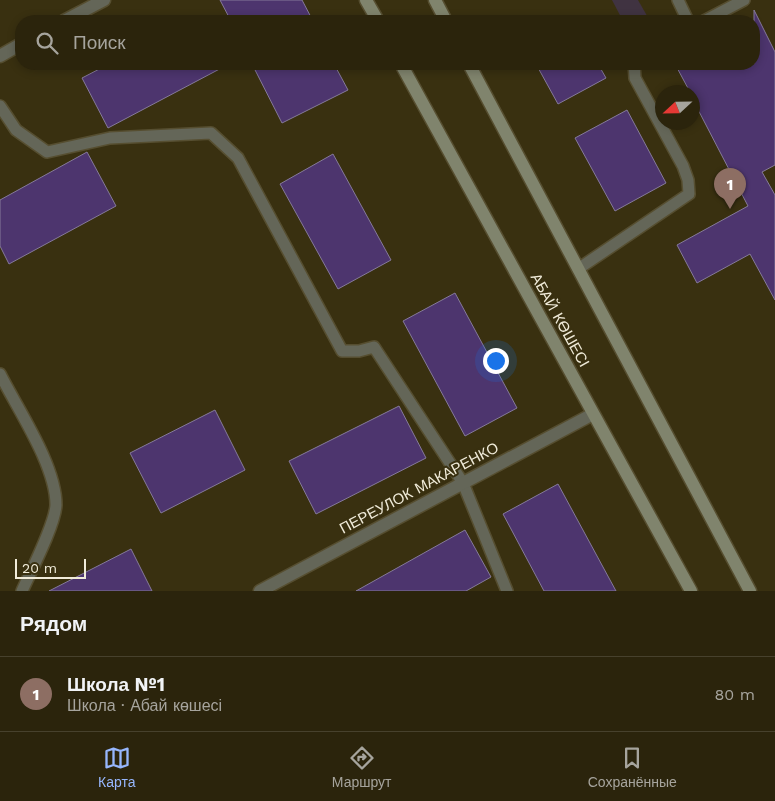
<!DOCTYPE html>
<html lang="ru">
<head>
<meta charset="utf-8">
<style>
	:root { --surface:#2b240c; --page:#332c15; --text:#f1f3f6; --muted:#a6a49d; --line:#47412d; --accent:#96b6fd }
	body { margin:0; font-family:"Work Sans",sans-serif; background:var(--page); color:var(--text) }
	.compass { position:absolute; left:655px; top:85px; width:45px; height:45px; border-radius:50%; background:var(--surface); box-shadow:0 2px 8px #0003; rotate:248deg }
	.scale { position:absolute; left:15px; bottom:12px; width:71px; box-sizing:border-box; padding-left:5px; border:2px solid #f0ebd9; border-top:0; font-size:14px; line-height:18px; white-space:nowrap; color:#f0ebd9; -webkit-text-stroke:4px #393010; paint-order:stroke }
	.you { position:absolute; left:495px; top:360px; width:18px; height:18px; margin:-12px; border:4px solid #fff; border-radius:50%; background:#1a73e8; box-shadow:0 0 0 8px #1a73e833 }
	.badge { display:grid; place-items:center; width:32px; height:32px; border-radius:50%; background:var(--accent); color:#fff; font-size:16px; font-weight:700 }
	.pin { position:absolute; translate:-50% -41px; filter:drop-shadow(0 1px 2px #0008) }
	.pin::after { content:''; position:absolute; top:26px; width:18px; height:15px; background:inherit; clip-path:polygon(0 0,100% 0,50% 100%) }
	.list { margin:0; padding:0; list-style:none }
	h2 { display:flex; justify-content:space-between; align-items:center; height:65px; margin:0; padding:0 20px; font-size:21px }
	h2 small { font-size:16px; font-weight:400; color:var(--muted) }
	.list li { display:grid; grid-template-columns:32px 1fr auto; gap:15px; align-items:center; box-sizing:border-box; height:75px; padding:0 20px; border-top:1px solid var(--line) }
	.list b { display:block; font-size:19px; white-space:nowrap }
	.list p { margin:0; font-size:16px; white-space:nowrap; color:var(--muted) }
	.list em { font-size:16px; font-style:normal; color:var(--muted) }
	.icon { flex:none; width:28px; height:28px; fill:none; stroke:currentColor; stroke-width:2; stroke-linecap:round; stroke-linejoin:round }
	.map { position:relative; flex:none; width:775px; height:591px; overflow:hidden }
	.search { position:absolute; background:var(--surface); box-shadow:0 2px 8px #0003; left:15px; right:15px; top:15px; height:55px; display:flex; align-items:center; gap:12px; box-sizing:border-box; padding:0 18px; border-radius:20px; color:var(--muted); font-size:19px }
	.sheet { height:140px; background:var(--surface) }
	nav { display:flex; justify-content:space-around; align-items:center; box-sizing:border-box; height:70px; border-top:1px solid var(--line); background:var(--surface); font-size:14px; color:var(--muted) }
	nav a { display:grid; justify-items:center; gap:2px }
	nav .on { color:var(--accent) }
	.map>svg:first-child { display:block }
</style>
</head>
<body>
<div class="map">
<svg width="775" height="591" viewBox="0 0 775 591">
	<rect width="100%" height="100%" fill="#393010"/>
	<path fill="#403341" d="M612,0H638L650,21H623Z"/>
	<g fill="#4d356e" stroke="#857a9a">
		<path d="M220,0H302L313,21H231Z"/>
		<path d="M754,10L775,52V165L762,172L775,195V300L750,254L697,283L677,245L748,206L692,98V92H690L675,64H754Z"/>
		<path d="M109,64H229L108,128L82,78Z"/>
		<path d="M252,64H334L348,90L282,123Z"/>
		<path d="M536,64H598L606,78L558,104Z"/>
		<path d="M627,110L666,183L615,211L575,138Z"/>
		<path d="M87,152L116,206L9,264L0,246V200Z"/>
		<path d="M333,154L391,260L338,289L280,184Z"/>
		<path d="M455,293L517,408L465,436L403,321Z"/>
		<path d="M399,406L426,458L316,514L289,461Z"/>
		<path d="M215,410L245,470L161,513L130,453Z"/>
		<path d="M558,484L616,591H544L503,514Z"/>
		<path d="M465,530L491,577L466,591H356Z"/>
		<path d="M131,549L152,591H49Z"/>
	</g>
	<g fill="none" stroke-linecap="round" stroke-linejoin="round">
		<defs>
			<g id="service">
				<path d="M678,0L688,21"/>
				<path d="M704,21L744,0"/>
				<path d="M0,106L16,130L47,152L110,138L211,133L238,158L342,351H359L374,347L463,483L507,591"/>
				<path d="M578,269L689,194L688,180L683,166L635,78L634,64"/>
				<path d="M0,374C18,410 56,465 56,505C55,525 31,571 22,591"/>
			</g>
			<path id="minor" d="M260,591L593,414"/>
			<g id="tertiary">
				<path d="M64,21L104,0"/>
				<path d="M0,56L21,44"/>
			</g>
			<g id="secondary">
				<path d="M366,0L378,21"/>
				<path d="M435,0L446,21"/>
				<path d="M401,64L691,591"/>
				<path d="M469,64L750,591"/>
			</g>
		</defs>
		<use href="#service" stroke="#564e30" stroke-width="14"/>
		<use href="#minor" stroke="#564e30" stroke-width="15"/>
		<use href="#tertiary" stroke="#564e30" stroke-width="15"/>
		<use href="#secondary" stroke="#564e30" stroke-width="15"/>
		<use href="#service" stroke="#646658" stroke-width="11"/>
		<use href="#minor" stroke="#646658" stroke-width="12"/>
		<use href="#tertiary" stroke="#646658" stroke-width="12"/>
		<use href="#secondary" stroke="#80846d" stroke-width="12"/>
	</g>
	<g text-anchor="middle" stroke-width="4" stroke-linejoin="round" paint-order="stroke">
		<g font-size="15" fill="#f0ebd9" stroke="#393010">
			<text transform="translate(560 320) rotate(61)" y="5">АБАЙ КӨШЕСІ</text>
			<text transform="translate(419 488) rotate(-28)" y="5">ПЕРЕУЛОК МАКАРЕНКО</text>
		</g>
	</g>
</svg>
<svg class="compass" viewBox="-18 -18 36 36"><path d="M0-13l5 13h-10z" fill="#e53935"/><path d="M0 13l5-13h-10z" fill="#a6a49d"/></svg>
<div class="scale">20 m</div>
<div class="you"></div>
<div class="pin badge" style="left:730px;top:209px;background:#8d6e63">1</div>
<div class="search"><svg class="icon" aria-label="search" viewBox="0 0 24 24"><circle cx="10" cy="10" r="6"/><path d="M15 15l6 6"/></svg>Поиск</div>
</div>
<section class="sheet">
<h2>Рядом<small></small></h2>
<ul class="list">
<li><span class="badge" style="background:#8d6e63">1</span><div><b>Школа №1</b><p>Школа · Абай көшесі</p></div><em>80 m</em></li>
</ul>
</section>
<nav>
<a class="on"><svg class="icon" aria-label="map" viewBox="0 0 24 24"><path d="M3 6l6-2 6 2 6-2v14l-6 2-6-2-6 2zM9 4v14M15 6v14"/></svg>Карта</a>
<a><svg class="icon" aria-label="directions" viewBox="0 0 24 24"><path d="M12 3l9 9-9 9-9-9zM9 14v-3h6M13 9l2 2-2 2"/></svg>Маршрут</a>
<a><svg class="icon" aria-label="saved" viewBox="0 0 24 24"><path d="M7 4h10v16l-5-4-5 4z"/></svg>Сохранённые</a>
</nav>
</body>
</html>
